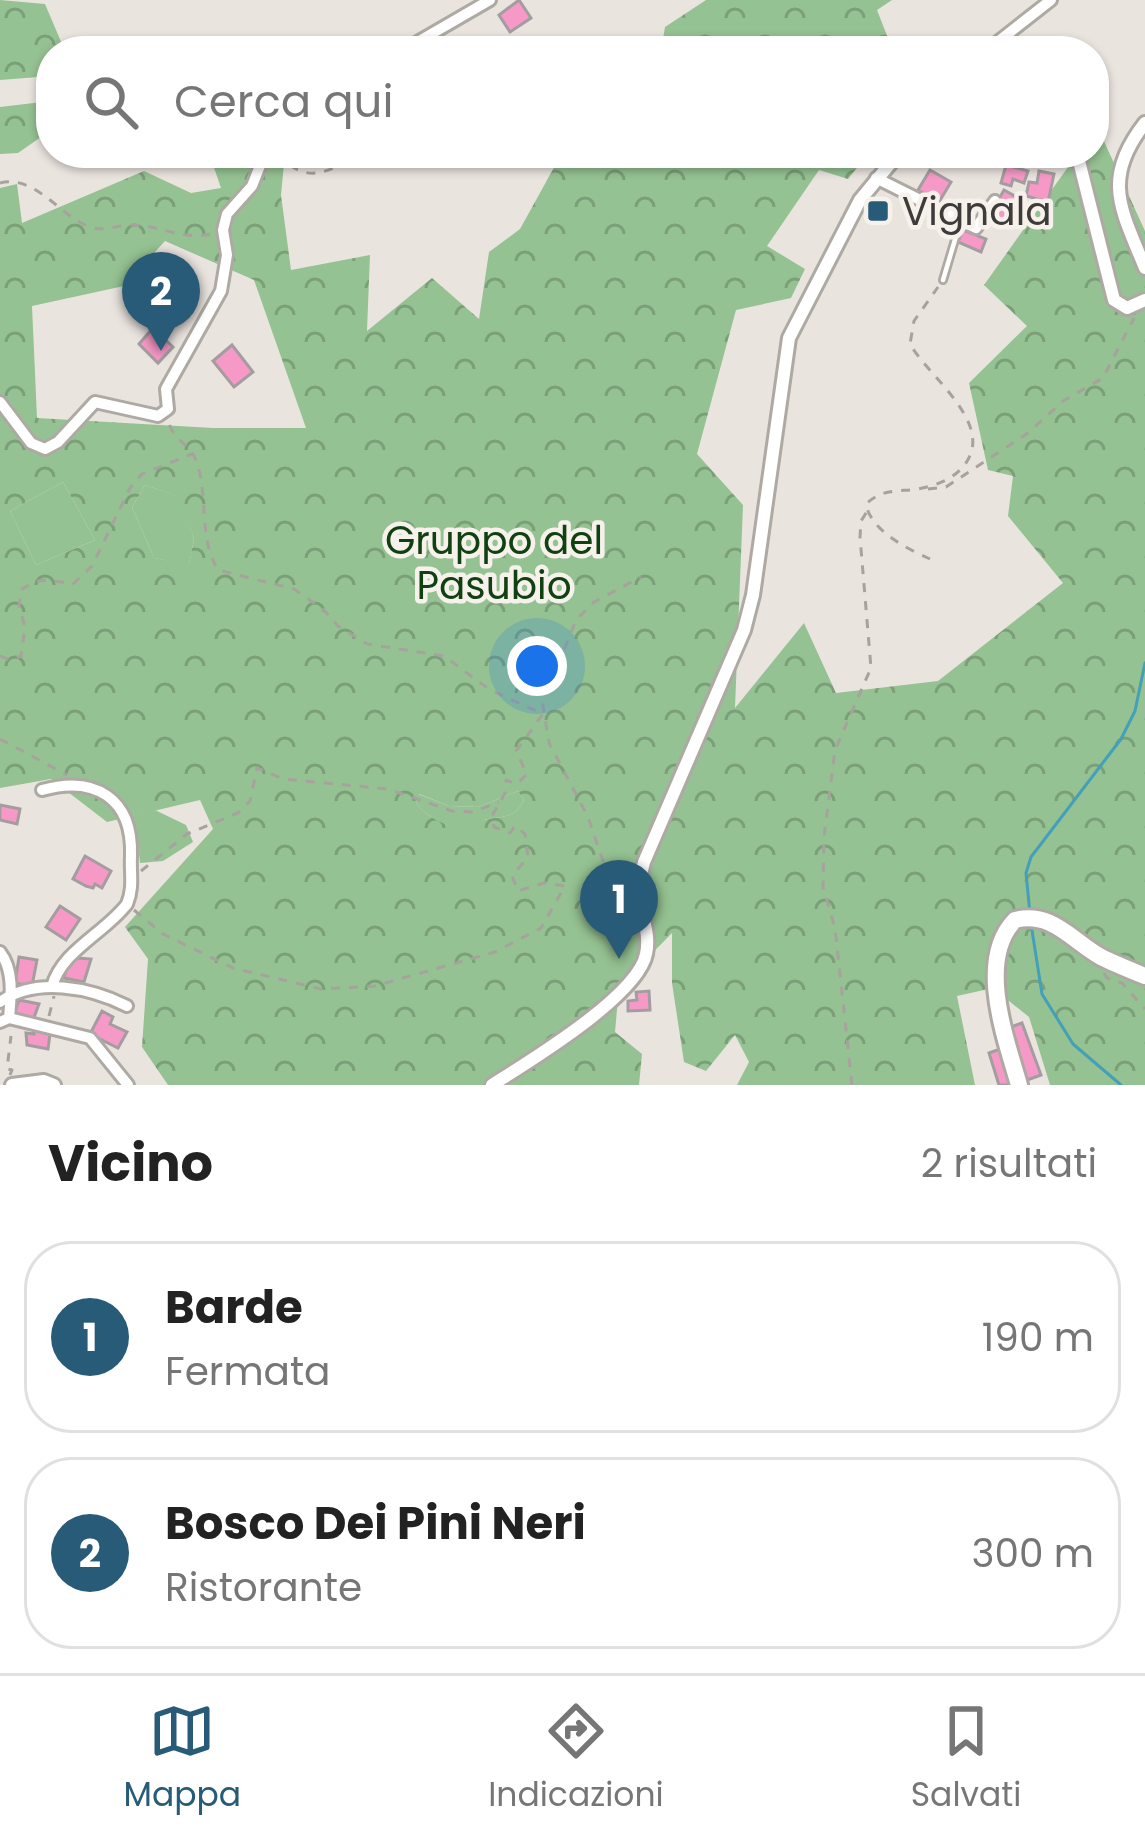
<!DOCTYPE html>
<html lang="it">
<head>
<meta charset="utf-8">
<style>
	:root { --surface:#fff; --page:#f2f2f2; --text:#222; --muted:#767676; --line:#e0e0e0; --accent:#285b78 }
	body { margin:0; font-family:Poppins,sans-serif; background:var(--page); color:var(--text) }
	.you { position:absolute; left:537px; top:666px; width:42px; height:42px; margin:-30px; border:9px solid #fff; border-radius:50%; background:#1a73e8; box-shadow:0 0 0 18px #1a73e833 }
	.badge { display:grid; place-items:center; width:78px; height:78px; border-radius:50%; background:var(--accent); color:#fff; font-size:39px; font-weight:700 }
	.pin { position:absolute; translate:-50% -99px; filter:drop-shadow(0 3px 6px #0008) }
	.pin::after { content:''; position:absolute; top:63px; width:42px; height:36px; background:inherit; clip-path:polygon(0 0,100% 0,50% 100%) }
	.list { margin:0; padding:0; list-style:none }
	h2 { display:flex; justify-content:space-between; align-items:center; height:156px; margin:0; padding:0 48px; font-size:51px }
	h2 small { font-size:39px; font-weight:400; color:var(--muted) }
	.list li { display:grid; grid-template-columns:78px 1fr auto; gap:36px; align-items:center; box-sizing:border-box; height:192px; margin:0 24px 24px; padding:0 24px; border:3px solid var(--line); border-radius:48px }
	.list b { display:block; font-size:45px; white-space:nowrap }
	.list p { margin:0; font-size:39px; white-space:nowrap; color:var(--muted) }
	.list em { font-size:39px; font-style:normal; color:var(--muted) }
	.icon { flex:none; width:66px; height:66px; fill:none; stroke:currentColor; stroke-width:2; stroke-linecap:round; stroke-linejoin:round }
	.map { position:relative; flex:none; width:1145px; height:1085px; overflow:hidden }
	.search { position:absolute; background:var(--surface); box-shadow:0 3px 9px #0004; left:36px; right:36px; top:36px; height:132px; display:flex; align-items:center; gap:30px; box-sizing:border-box; padding:0 42px; border-radius:48px; color:var(--muted); font-size:45px }
	.sheet { height:588px; background:var(--surface) }
	nav { display:flex; justify-content:space-around; align-items:center; box-sizing:border-box; height:168px; border-top:3px solid var(--line); background:var(--surface); font-size:33px; color:var(--muted) }
	nav a { display:grid; justify-items:center; gap:6px }
	nav .on { color:var(--accent) }
	.map>svg:first-child { display:block }
</style>
</head>
<body>
<div class="map">
<svg width="1145" height="1085" viewBox="0 0 1145 1085">
	<defs>
		<pattern id="forest-crowns" width="20" height="18" patternUnits="userSpaceOnUse" patternTransform="scale(3)"><rect width="20" height="18" fill="#95c292"/><path d="M2 6a3 3 0 1 1 6 0M12 15a3 3 0 1 1 6 0" fill="none" stroke="#7b9f78"/></pattern>
	</defs>
	<rect width="100%" height="100%" fill="#eae4df"/>
	<g fill="#95c292">
		<path d="M63,482L95,540L36,565L10,511Z"/>
		<path d="M145,485L181,497L194,539L189,565L154,558L132,507Z"/>
		<path d="M518,791L524,800C514,820 503,815 484,820C482,821 469,827 466,828C447,829 426,816 416,803L418,794L449,806L478,807Z"/>
		<path d="M155,810L186,825L193,842L163,861L140,863L136,827L131,816Z"/>
	</g>
	<g fill="url(#forest-crowns)" fill-rule="evenodd">
		<path d="M0,0L45,4L65,51H51V76L0,80Z"/>
		<path d="M706,0H892L877,10L893,51H661L665,27Z"/>
		<path d="M51,101V130L18,153L0,154V107Z"/>
		<path d="M1097,126L1145,231V1085H1050L1029,1017L993,988L957,996L975,1085H737L749,1062L735,1035L706,1071L684,1062L672,983V933L619,987L615,1032L642,1054L639,1085H168L142,1047L148,959L125,927L213,829L200,800L107,822L51,779L0,788V188L17,184L22,223L144,171L191,193L221,188L209,153H285L281,195L291,270L370,255L367,331L432,278L479,319L489,252L520,229L562,153H869L848,179L819,170L767,246L805,269L791,298L736,310L697,454L743,505L735,708L804,623L836,693L938,681L1063,583L1008,516L1013,476L988,470L969,383L1027,326L984,285L1078,153H1094ZM165,241L254,280L306,428H213L37,418L32,306L124,286ZM63,482L95,540L36,565L10,511ZM145,485L180,497L194,539L189,564L154,558L132,507ZM518,791L524,800C514,820 503,815 484,820C482,820 468,827 466,827C447,829 426,816 416,803L419,794L449,806L478,807Z"/>
	</g>
	<g fill="none" stroke-linecap="round" stroke-linejoin="round">
		<g stroke="#43a0b9" stroke-width="3">
			<path d="M1030,914L1026,873L1031,857L1121,739L1135,711L1145,663"/>
			<path d="M1031,924L1042,994L1073,1044L1121,1085"/>
		</g>
	</g>
	<g fill="#f799c6" stroke="#a49da0" stroke-width="3">
		<path d="M519,0L531,18L510,32L499,15Z"/>
		<path d="M1006,165L1028,171L1024,183L1013,179L1011,186L1001,183Z"/>
		<path d="M930,170L951,182L939,202L918,190Z"/>
		<path d="M1039,171L1054,174L1048,202L1026,196L1029,182L1037,183Z"/>
		<path d="M1004,190L1022,200L1007,225L990,215Z"/>
		<path d="M963,230L986,239L981,252L958,242Z"/>
		<path d="M163,282L191,283L190,301H163Z"/>
		<path d="M153,328L173,347L158,363L139,344Z"/>
		<path d="M232,345L253,372L234,387L213,361Z"/>
		<path d="M0,805L20,809L17,824L0,820Z"/>
		<path d="M85,856L111,871L102,888L95,884L93,888L86,886L73,879Z"/>
		<path d="M60,906L80,919L66,940L46,927Z"/>
		<path d="M19,957L37,960L32,986L15,983Z"/>
		<path d="M77,958L91,959L84,982L64,978L67,965Z"/>
		<path d="M649,991L650,1010L628,1011V1001L637,1000L636,992Z"/>
		<path d="M19,1000L39,1004L32,1023L13,1017Z"/>
		<path d="M102,1011L113,1017L110,1024L127,1032L118,1048L90,1034Z"/>
		<path d="M1022,1023L1041,1075L1027,1080L1008,1028Z"/>
		<path d="M34,1027L50,1034L48,1049L27,1045L26,1033L34,1034Z"/>
		<path d="M1003,1048L1012,1085H999L989,1053Z"/>
	</g>
	<g fill="none" stroke-linecap="round" stroke-linejoin="round">
		<defs>
			<path id="service" d="M943,280L960,223"/>
			<g id="minor">
				<path d="M402,51L490,0"/>
				<path d="M986,51L1051,0"/>
				<path d="M876,178L976,228L995,201"/>
				<path d="M0,402L31,443L45,449L58,442L95,402L158,416L168,409L166,389L221,291L227,255L223,230L227,214L252,186L265,153"/>
				<path d="M42,790C96,775 133,799 131,856C130,874 134,887 127,904C105,933 61,951 52,987"/>
				<path d="M0,952C14,970 11,996 9,1018L0,1022"/>
				<path d="M0,1002C36,977 89,987 127,1006"/>
				<path d="M9,1018L90,1038L128,1085"/>
			</g>
			<g id="tertiary">
				<path d="M1145,123C1101,179 1121,209 1145,268"/>
				<path d="M1077,153L1114,300L1127,308L1145,300"/>
				<path d="M12,1085L44,1081L54,1085"/>
				<path d="M492,1085C528,1062 638,996 646,954C651,931 639,912 639,890C639,881 642,871 644,862L744,630L753,595L789,338L860,200L899,153"/>
			</g>
			<path id="primary" d="M1019,1085C1006,1039 976,960 1015,920C1052,911 1071,940 1101,957C1115,964 1130,970 1145,976"/>
		</defs>
		<use href="#service" stroke="#aea9a3" stroke-width="10"/>
		<use href="#minor" stroke="#aea9a3" stroke-width="16"/>
		<use href="#tertiary" stroke="#aea9a3" stroke-width="18"/>
		<use href="#primary" stroke="#aea9a3" stroke-width="22"/>
		<g stroke="#a7a29e" stroke-width="3" stroke-dasharray="9 9" stroke-linecap="butt">
			<path d="M277,153C309,189 329,169 365,153"/>
			<path d="M0,183C37,174 61,219 93,228C105,231 119,225 131,225C162,225 184,242 215,233"/>
			<path d="M928,489L946,487L1028,433L1063,401L1103,378L1134,318"/>
			<path d="M930,559C906,548 871,531 866,504C883,488 898,492 918,489C933,486 949,481 960,470C1002,428 929,378 910,344L914,321L938,287"/>
			<path d="M0,656L10,660L21,656L25,627L19,606L21,590C42,575 50,581 73,584L92,566L130,488L142,474L192,454"/>
			<path d="M0,739L67,775"/>
			<path d="M141,871L187,834L238,813L250,801L257,768L283,779L388,789L452,811L473,812L499,802"/>
			<path d="M630,902L609,892L605,867L588,817L549,743L540,687L555,673L576,620L594,602L641,577"/>
			<path d="M134,910L163,934L233,968L321,989L375,986L495,952L541,928L565,886L544,883L518,891L512,876L528,857L525,834L515,826L510,833L494,827L492,816L505,793L506,780L517,784L527,774L516,751L543,714L490,690L444,656L367,644L338,626L324,610L294,589L218,570C198,538 209,496 196,460C190,445 173,439 169,423"/>
			<path d="M1104,973L1107,978L1122,983L1145,1009"/>
			<path d="M49,1016L54,996"/>
			<path d="M10,1075L12,1070L7,1069L11,1036"/>
			<path d="M852,1085L835,928L823,887L824,837L835,750L871,668L860,537L861,521L868,510"/>
		</g>
		<use href="#service" stroke="#fff" stroke-width="4.5"/>
		<use href="#minor" stroke="#fff" stroke-width="10"/>
		<use href="#tertiary" stroke="#fff" stroke-width="12"/>
		<use href="#primary" stroke="#fff" stroke-width="16"/>
	</g>
	<rect fill="#285b78" stroke="#f7f1ec" stroke-width="4.5" x="866" y="199" width="24" height="24" rx="6"/>
	<g text-anchor="middle" stroke-width="9" stroke-linejoin="round" paint-order="stroke">
		<g font-size="39" fill="#3e3c3a" stroke="#f7f1ec" text-anchor="start">
			<text x="902" y="225">Vignala</text>
		</g>
		<g font-size="39" fill="#104111" stroke="#f7f1ec">
			<text x="494" y="554">Gruppo del<tspan x="494" dy="45">Pasubio</tspan></text>
		</g>
	</g>
</svg>
<div class="you"></div>
<div class="pin badge" style="left:619px;top:959px">1</div>
<div class="pin badge" style="left:161px;top:351px">2</div>
<div class="search"><svg class="icon" aria-label="search" viewBox="0 0 24 24"><circle cx="10" cy="10" r="6"/><path d="M15 15l6 6"/></svg>Cerca qui</div>
</div>
<section class="sheet">
<h2>Vicino<small>2 risultati</small></h2>
<ul class="list">
<li><span class="badge">1</span><div><b>Barde</b><p>Fermata</p></div><em>190 m</em></li>
<li><span class="badge">2</span><div><b>Bosco Dei Pini Neri</b><p>Ristorante</p></div><em>300 m</em></li>
</ul>
</section>
<nav>
<a class="on"><svg class="icon" aria-label="map" viewBox="0 0 24 24"><path d="M3 6l6-2 6 2 6-2v14l-6 2-6-2-6 2zM9 4v14M15 6v14"/></svg>Mappa</a>
<a><svg class="icon" aria-label="directions" viewBox="0 0 24 24"><path d="M12 3l9 9-9 9-9-9zM9 14v-3h6M13 9l2 2-2 2"/></svg>Indicazioni</a>
<a><svg class="icon" aria-label="saved" viewBox="0 0 24 24"><path d="M7 4h10v16l-5-4-5 4z"/></svg>Salvati</a>
</nav>
</body>
</html>
